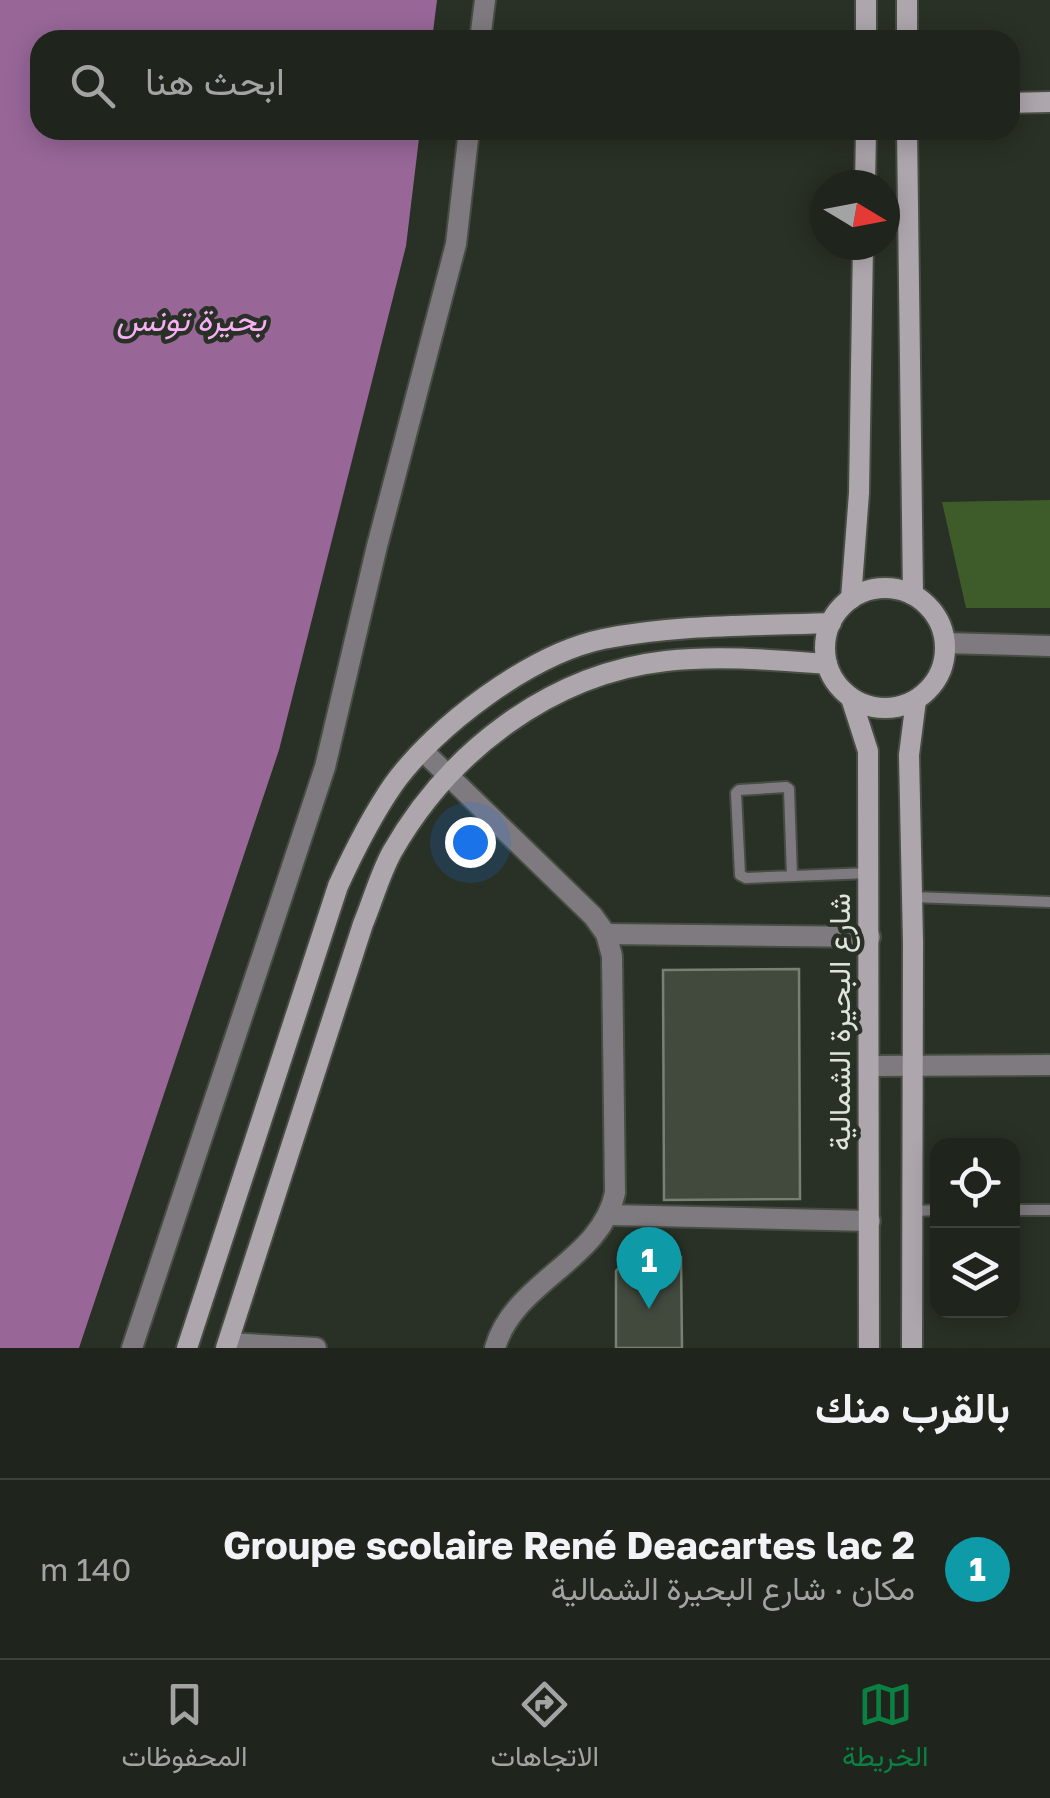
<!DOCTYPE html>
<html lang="ar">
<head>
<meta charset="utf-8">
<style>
	:root { --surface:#1f241c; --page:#272c25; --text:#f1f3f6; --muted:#a1a4a3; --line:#3c413b; --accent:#0b8043 }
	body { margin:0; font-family:"Golos Text",Vazirmatn,sans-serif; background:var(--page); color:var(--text); direction:rtl }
	.controls { position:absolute; right:30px; bottom:30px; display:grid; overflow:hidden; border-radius:20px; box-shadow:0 5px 25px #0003 }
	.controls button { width:90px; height:90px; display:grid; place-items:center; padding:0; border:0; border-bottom:2px solid var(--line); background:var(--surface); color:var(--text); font:50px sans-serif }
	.compass { position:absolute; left:810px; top:170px; width:90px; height:90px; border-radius:50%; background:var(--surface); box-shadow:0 5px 25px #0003; rotate:100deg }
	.you { position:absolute; left:470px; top:842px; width:35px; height:35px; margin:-25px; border:8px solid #fff; border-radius:50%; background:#1a73e8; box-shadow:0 0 0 15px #1a73e833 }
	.badge { display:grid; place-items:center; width:65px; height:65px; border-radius:50%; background:var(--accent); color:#fff; font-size:32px; font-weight:700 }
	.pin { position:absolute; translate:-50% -82px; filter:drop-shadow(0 2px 5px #0008) }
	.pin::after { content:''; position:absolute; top:52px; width:35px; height:30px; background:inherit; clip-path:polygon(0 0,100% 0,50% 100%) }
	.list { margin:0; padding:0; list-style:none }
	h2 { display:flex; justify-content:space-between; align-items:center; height:130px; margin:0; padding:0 40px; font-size:42px }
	h2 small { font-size:32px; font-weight:400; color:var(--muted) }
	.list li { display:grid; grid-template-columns:65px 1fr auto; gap:30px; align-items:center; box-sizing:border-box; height:180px; padding:0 40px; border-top:2px solid var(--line) }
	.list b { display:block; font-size:38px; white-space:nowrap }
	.list p { margin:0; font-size:32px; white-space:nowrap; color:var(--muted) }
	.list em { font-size:32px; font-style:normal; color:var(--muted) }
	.icon { flex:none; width:55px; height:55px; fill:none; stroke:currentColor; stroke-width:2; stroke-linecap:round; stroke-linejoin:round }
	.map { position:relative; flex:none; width:1050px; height:1348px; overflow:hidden; direction:ltr }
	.search { position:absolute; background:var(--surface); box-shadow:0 5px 25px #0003; left:30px; right:30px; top:30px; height:110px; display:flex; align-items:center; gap:25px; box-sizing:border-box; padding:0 35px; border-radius:30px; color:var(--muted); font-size:38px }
	.sheet { height:310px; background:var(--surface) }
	nav { display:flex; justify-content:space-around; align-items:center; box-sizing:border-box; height:140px; border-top:2px solid var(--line); background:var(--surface); font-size:28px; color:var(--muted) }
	nav a { display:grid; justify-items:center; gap:5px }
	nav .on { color:var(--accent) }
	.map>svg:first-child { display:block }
</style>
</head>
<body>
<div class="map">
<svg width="1050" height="1348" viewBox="0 0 1050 1348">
	<rect width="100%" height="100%" fill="#293025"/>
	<path fill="#3e5b2a" d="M1050,500V608H966L942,502Z"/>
	<path fill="#986798" d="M0,0H437L432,40H40V130H420L406,246L279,750L79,1348H0Z"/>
	<g fill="#424a3e" stroke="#788074" stroke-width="2.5">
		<path d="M799,969L800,1199L664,1200L663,970Z"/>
		<path d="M635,1250L656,1252V1257H681L682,1348H616V1271Z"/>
	</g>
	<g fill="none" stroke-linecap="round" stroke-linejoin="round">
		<defs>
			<g id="lane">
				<path d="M792,876L789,789L786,787L739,790L736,793L740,875L746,878L869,873"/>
				<path d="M912,897L1050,902"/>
				<path d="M1012,1210H1050"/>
				<path d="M914,1211L938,1210"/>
			</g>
			<g id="street">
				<path d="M480,40L485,0"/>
				<path d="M945,643L1050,646"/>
				<path d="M423,751L593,916L606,934L612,956L615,1193C601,1261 514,1281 495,1348"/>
				<path d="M606,934L870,937"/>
				<path d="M870,1066L1050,1065"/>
				<path d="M610,1215L870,1221"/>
				<path d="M228,1343L316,1348"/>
				<path d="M132,1348L325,767L377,546L456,244L469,130"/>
			</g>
			<g id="secondary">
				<path d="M907,0V40"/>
				<path d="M866,40V0"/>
				<path d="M1010,103L1050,102"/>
				<path d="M907,130L913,595"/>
				<path d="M865,185L866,130"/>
				<circle cx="885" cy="648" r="60"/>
				<path d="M851,599L859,493L863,245"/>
				<path d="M851,698L868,751L869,1348"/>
				<path d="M187,1348L338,886C354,851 371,817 393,785C435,726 531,654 603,639C677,624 755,626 831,623"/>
				<path d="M226,1348L363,924C373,900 380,874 392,852C449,752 550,674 666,661C719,655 774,660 827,664"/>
				<path d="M912,1348L913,942L909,755L916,700"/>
			</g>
		</defs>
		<use href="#lane" stroke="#464d42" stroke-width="14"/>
		<use href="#street" stroke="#464d42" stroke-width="24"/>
		<use href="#secondary" stroke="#464d42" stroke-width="24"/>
		<use href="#lane" stroke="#7f7a7f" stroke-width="10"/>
		<use href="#street" stroke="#7f7a7f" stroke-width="20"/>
		<use href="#secondary" stroke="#aea6ad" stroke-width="20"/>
	</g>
	<g text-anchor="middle" stroke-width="9" stroke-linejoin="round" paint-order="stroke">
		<g font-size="30" fill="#dee3dc" stroke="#293025">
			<text transform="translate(840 1022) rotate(-90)" y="10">شارع البحيرة الشمالية</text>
		</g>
		<g font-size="32" font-style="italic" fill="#f7aff5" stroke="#293025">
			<text x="191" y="331">بحيرة تونس</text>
		</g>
	</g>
</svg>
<div class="controls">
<button><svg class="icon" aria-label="locate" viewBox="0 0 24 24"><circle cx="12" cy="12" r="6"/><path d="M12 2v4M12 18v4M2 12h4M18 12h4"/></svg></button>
<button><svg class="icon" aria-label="layers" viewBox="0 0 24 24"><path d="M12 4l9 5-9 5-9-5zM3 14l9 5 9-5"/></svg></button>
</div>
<svg class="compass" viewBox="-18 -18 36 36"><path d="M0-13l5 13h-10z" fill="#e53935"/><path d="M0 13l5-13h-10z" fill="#a1a4a3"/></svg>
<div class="you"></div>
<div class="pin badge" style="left:649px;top:1309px;background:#0f9aa8">1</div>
<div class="search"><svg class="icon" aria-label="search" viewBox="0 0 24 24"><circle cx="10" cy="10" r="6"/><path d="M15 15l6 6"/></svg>ابحث هنا</div>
</div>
<section class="sheet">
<h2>بالقرب منك<small></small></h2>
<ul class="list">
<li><span class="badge" style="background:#0f9aa8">1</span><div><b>Groupe scolaire René Deacartes lac 2</b><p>مكان · شارع البحيرة الشمالية</p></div><em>140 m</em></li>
</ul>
</section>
<nav>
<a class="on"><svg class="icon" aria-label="map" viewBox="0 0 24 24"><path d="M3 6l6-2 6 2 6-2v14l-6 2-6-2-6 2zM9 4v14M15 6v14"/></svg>الخريطة</a>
<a><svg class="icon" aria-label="directions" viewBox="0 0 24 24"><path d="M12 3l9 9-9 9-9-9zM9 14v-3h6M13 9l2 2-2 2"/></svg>الاتجاهات</a>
<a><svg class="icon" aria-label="saved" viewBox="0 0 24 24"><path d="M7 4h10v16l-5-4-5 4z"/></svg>المحفوظات</a>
</nav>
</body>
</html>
